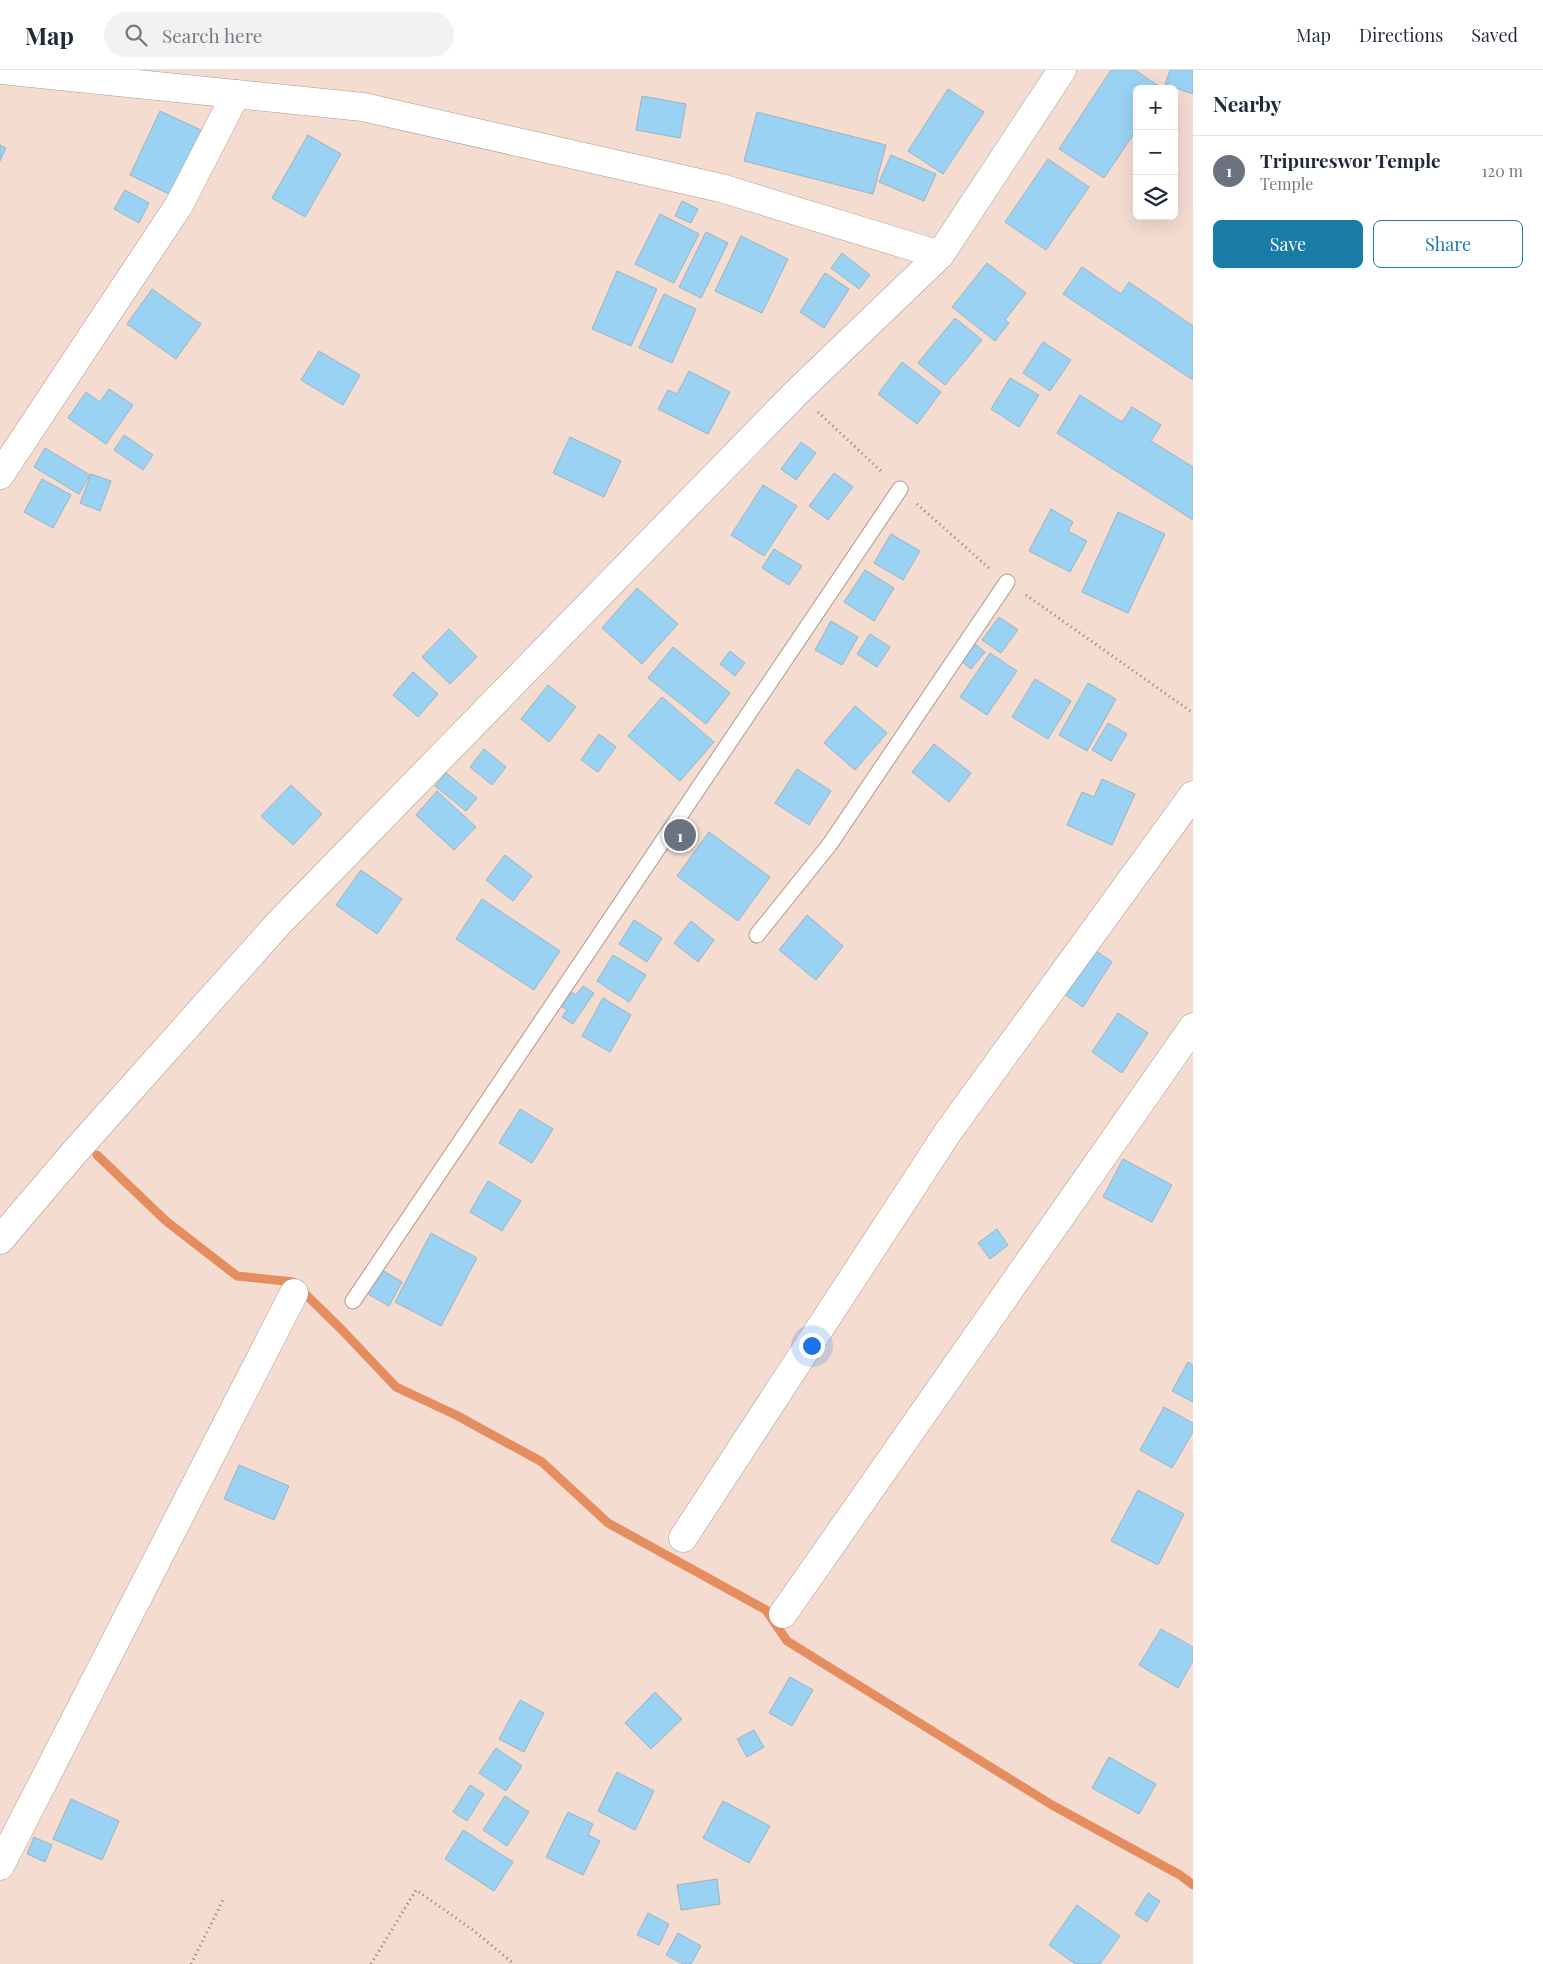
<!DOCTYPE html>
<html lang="en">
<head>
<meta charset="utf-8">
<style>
	:root { --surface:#fff; --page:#f2f2f3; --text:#1f2937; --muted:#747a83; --line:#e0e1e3; --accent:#197ca7 }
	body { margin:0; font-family:"Playfair Display",serif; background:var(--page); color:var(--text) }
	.controls { position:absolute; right:15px; top:15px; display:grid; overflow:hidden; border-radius:8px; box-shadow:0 5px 20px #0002 }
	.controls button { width:45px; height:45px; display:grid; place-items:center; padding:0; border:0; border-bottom:1px solid var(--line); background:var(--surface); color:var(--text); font:25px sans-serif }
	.you { position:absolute; left:811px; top:1275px; width:18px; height:18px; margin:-12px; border:4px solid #fff; border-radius:50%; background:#1a73e8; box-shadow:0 0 0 8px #1a73e833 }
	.badge { display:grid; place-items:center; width:32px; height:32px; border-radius:50%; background:var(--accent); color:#fff; font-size:16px; font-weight:700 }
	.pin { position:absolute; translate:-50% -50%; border:2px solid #fff; box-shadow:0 1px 5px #0006 }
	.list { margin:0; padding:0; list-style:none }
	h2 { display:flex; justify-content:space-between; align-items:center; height:65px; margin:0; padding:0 20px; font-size:21px }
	h2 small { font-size:16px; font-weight:400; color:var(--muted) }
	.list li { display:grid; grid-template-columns:32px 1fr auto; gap:15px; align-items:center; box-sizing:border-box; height:70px; padding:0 20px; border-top:1px solid var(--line) }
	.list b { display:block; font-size:19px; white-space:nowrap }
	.list p { margin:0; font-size:16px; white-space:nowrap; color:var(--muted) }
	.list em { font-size:16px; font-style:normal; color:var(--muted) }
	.actions { display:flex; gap:10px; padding:15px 20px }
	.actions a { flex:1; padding:11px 0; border:1px solid var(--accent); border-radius:8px; text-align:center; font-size:18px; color:var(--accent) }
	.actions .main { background:var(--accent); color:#fff }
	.icon { flex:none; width:28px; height:28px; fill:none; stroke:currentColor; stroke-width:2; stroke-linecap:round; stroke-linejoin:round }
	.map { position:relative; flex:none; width:1193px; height:1894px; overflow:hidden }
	header { display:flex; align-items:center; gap:30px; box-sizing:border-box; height:70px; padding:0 25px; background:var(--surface); border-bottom:1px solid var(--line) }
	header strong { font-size:24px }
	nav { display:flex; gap:28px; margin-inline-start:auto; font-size:18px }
	.search { width:350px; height:45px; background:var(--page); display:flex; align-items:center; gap:12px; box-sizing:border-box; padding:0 18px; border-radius:28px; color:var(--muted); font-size:19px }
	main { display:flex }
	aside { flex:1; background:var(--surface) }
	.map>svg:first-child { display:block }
</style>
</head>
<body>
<header>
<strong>Map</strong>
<div class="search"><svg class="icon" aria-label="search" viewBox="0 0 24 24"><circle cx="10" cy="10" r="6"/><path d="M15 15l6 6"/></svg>Search here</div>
<nav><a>Map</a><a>Directions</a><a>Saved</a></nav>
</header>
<main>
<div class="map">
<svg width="1193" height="1894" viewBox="0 0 1193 1894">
	<rect width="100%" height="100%" fill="#f4dcd1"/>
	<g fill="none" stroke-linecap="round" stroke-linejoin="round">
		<path stroke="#e68d5f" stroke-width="9" d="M97,1085L166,1151L237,1206L293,1212L342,1260L396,1317L456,1345L542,1392L608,1453L766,1540L787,1571L1052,1735L1180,1805L1193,1815"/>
	</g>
	<g fill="#99d2f3" stroke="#9eb3c0">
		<path d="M1111,0H1135L1163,19H1137V59L1104,108L1059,79Z"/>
		<path d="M1170,0H1193V24L1165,14Z"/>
		<path d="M948,19L984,42L943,104L908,81Z"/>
		<path d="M642,26L686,34L680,68L636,60Z"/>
		<path d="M160,41L203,61L173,126L130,105Z"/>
		<path d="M757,42L886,75L873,124L744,91Z"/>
		<path d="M308,65L341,84L305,147L272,128Z"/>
		<path d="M0,75L6,78L0,91Z"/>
		<path d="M891,85L936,104L924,131L879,112Z"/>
		<path d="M1048,89L1089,117L1046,180L1005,152Z"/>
		<path d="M125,120L149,133L139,153L114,139Z"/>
		<path d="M682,131L698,139L691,153L675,146Z"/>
		<path d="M660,144L699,164L674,213L635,194Z"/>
		<path d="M706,162L728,173L701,228L679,217Z"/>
		<path d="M741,166L788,189L762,243L715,221Z"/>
		<path d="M842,183L870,205L859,219L831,198Z"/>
		<path d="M987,193L1026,223L1005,250L1009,253L995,271L952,237Z"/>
		<path d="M1082,197L1121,224L1129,212L1193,256V310L1063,224Z"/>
		<path d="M617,201L657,219L631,276L592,259Z"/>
		<path d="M825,203L849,219L824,258L800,242Z"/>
		<path d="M152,219L201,254L176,289L127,254Z"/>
		<path d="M664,224L696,239L672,293L639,278Z"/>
		<path d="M955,248L982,270L945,315L918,293Z"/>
		<path d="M1043,272L1071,290L1050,321L1023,303Z"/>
		<path d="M319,281L360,305L343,335L301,310Z"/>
		<path d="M902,292L941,322L917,354L878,324Z"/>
		<path d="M689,301L730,322L708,364L658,339L668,320L677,324Z"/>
		<path d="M1010,308L1039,325L1019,357L991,339Z"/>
		<path d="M109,319L133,335L106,374L68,348L86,322L100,332Z"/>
		<path d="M1080,325L1122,352L1132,337L1161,355L1151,371L1193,397V450L1057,363Z"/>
		<path d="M124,365L153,385L143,400L114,380Z"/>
		<path d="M570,367L621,391L604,427L553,403Z"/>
		<path d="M801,372L816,383L796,410L781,399Z"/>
		<path d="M45,378L90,405L79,424L34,397Z"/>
		<path d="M834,403L853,417L828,450L809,436Z"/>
		<path d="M91,404L111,411L100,441L80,433Z"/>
		<path d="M42,409L71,425L53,458L24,442Z"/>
		<path d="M763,415L797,436L764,486L731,465Z"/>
		<path d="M1051,439L1073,452L1068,461L1087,471L1070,502L1029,481Z"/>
		<path d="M1118,442L1165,464L1128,543L1082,522Z"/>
		<path d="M891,464L920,481L903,510L874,493Z"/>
		<path d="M774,479L802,496L789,515L762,498Z"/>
		<path d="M865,500L894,518L874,551L844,532Z"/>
		<path d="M637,518L678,554L642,594L602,558Z"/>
		<path d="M999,547L1018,560L1001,583L982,570Z"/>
		<path d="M831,551L858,567L842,595L815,580Z"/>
		<path d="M449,559L477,587L450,614L422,587Z"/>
		<path d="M870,564L890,577L877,597L857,584Z"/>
		<path d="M972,572L985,582L971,599L959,589Z"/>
		<path d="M673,577L730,623L706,654L648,608Z"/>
		<path d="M730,581L745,593L735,606L720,594Z"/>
		<path d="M990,583L1017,601L987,645L960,627Z"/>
		<path d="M413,602L438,624L418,647L393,625Z"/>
		<path d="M1035,609L1071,631L1048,669L1012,647Z"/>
		<path d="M1088,613L1116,629L1087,681L1059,665Z"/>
		<path d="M548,615L576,637L549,672L521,649Z"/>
		<path d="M662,627L714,672L680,711L628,666Z"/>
		<path d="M855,636L887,663L855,700L824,673Z"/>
		<path d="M1108,653L1127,664L1111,691L1092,680Z"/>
		<path d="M599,664L616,677L598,702L581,690Z"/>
		<path d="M934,674L971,703L949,732L912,702Z"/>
		<path d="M484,679L506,697L492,715L470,697Z"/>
		<path d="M797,699L831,721L809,755L775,733Z"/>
		<path d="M446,703L477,728L466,741L435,716Z"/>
		<path d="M1102,709L1135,724L1112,775L1067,755L1082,722L1094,727Z"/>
		<path d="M291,715L322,744L293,775L261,746Z"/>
		<path d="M437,721L476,757L454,780L416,745Z"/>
		<path d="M709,762L770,807L738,851L677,806Z"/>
		<path d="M505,785L532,806L513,831L486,810Z"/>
		<path d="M361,800L402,829L377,864L336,835Z"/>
		<path d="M482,829L560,881L534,920L456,869Z"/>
		<path d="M807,845L843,876L816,910L779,880Z"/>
		<path d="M634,850L662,868L647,892L619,874Z"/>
		<path d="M691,851L714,870L698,892L674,873Z"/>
		<path d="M1089,876L1112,892L1083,937L1060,921Z"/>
		<path d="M613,885L646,905L629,932L597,911Z"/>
		<path d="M583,916L594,923L573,954L562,947L567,940L561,936L571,922L576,925Z"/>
		<path d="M603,928L631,945L610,982L582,966Z"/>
		<path d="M1118,943L1148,963L1122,1003L1092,982Z"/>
		<path d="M520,1039L553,1059L532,1093L499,1073Z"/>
		<path d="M1123,1089L1172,1115L1152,1152L1103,1127Z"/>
		<path d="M488,1111L521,1131L502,1161L470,1142Z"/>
		<path d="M997,1159L1008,1175L990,1189L978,1173Z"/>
		<path d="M431,1163L477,1188L441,1256L395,1232Z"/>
		<path d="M377,1197L402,1212L389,1236L363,1221Z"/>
		<path d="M1188,1292L1193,1295V1332L1172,1321Z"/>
		<path d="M1164,1337L1193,1353V1362L1172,1398L1140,1380Z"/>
		<path d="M239,1395L289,1416L274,1450L224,1429Z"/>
		<path d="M1138,1420L1184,1444L1158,1495L1111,1471Z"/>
		<path d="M1161,1559L1193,1577V1591L1178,1618L1139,1595Z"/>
		<path d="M790,1607L813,1620L792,1656L769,1643Z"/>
		<path d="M655,1622L682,1649L651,1679L625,1653Z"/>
		<path d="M520,1630L544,1643L524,1682L499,1669Z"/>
		<path d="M754,1660L764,1677L747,1687L737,1669Z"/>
		<path d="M496,1678L522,1696L506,1721L479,1703Z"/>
		<path d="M1109,1687L1156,1714L1139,1744L1092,1718Z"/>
		<path d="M617,1702L654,1721L635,1760L598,1741Z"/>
		<path d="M470,1715L484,1724L467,1751L453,1742Z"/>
		<path d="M505,1726L529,1742L507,1776L483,1760Z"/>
		<path d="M71,1729L119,1751L102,1790L53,1769Z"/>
		<path d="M723,1731L770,1756L749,1793L703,1768Z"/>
		<path d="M568,1742L593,1754L588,1765L600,1771L583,1805L546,1787Z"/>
		<path d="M463,1760L513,1792L494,1821L445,1789Z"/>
		<path d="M34,1767L52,1775L45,1792L27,1784Z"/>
		<path d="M717,1809L720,1834L681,1840L677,1815Z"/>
		<path d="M1148,1823L1160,1831L1147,1852L1135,1844Z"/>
		<path d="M1077,1835L1120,1866L1100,1894H1075L1049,1875Z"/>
		<path d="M648,1843L669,1854L659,1875L637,1865Z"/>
		<path d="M678,1863L701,1876L691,1894H683L666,1885Z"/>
	</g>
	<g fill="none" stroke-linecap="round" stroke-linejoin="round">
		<defs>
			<g id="lane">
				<path d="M757,865L830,774L1007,512"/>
				<path d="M353,1231L900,419"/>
			</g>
			<g id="street">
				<path d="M0,405L179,135L236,24"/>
				<path d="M683,1468L948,1062L1193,725"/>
				<path d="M783,1544L1193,957"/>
				<path d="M0,1796L294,1223"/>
			</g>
			<g id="secondary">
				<path d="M1,0L363,37L721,118L940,185"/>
				<path d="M0,1170L73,1084L278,854L797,322L940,185L1062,0"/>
			</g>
		</defs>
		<use href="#lane" stroke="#ae998e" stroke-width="17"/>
		<use href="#street" stroke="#ae998e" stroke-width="29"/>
		<use href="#secondary" stroke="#ae998e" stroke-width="29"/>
		<g stroke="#8c7d75" stroke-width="3" stroke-dasharray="1 4" stroke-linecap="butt">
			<path d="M818,342L883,403"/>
			<path d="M917,434L989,498"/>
			<path d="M1026,525L1193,643"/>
			<path d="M191,1894L223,1830"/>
			<path d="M371,1894L416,1820L473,1860L514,1894"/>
		</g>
		<use href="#lane" stroke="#fff" stroke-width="15"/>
		<use href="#street" stroke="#fff" stroke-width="28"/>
		<use href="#secondary" stroke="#fff" stroke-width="28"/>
	</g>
</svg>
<div class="controls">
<button>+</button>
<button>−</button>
<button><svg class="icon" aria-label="layers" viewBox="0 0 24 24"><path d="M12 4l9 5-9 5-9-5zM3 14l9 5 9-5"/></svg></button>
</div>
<div class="you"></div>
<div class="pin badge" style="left:680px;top:765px;background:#6b7280">1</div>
</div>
<aside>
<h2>Nearby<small></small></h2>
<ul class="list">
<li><span class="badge" style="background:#6b7280">1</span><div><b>Tripureswor Temple</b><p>Temple</p></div><em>120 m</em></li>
</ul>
<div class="actions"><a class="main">Save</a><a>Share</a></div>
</aside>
</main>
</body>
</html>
